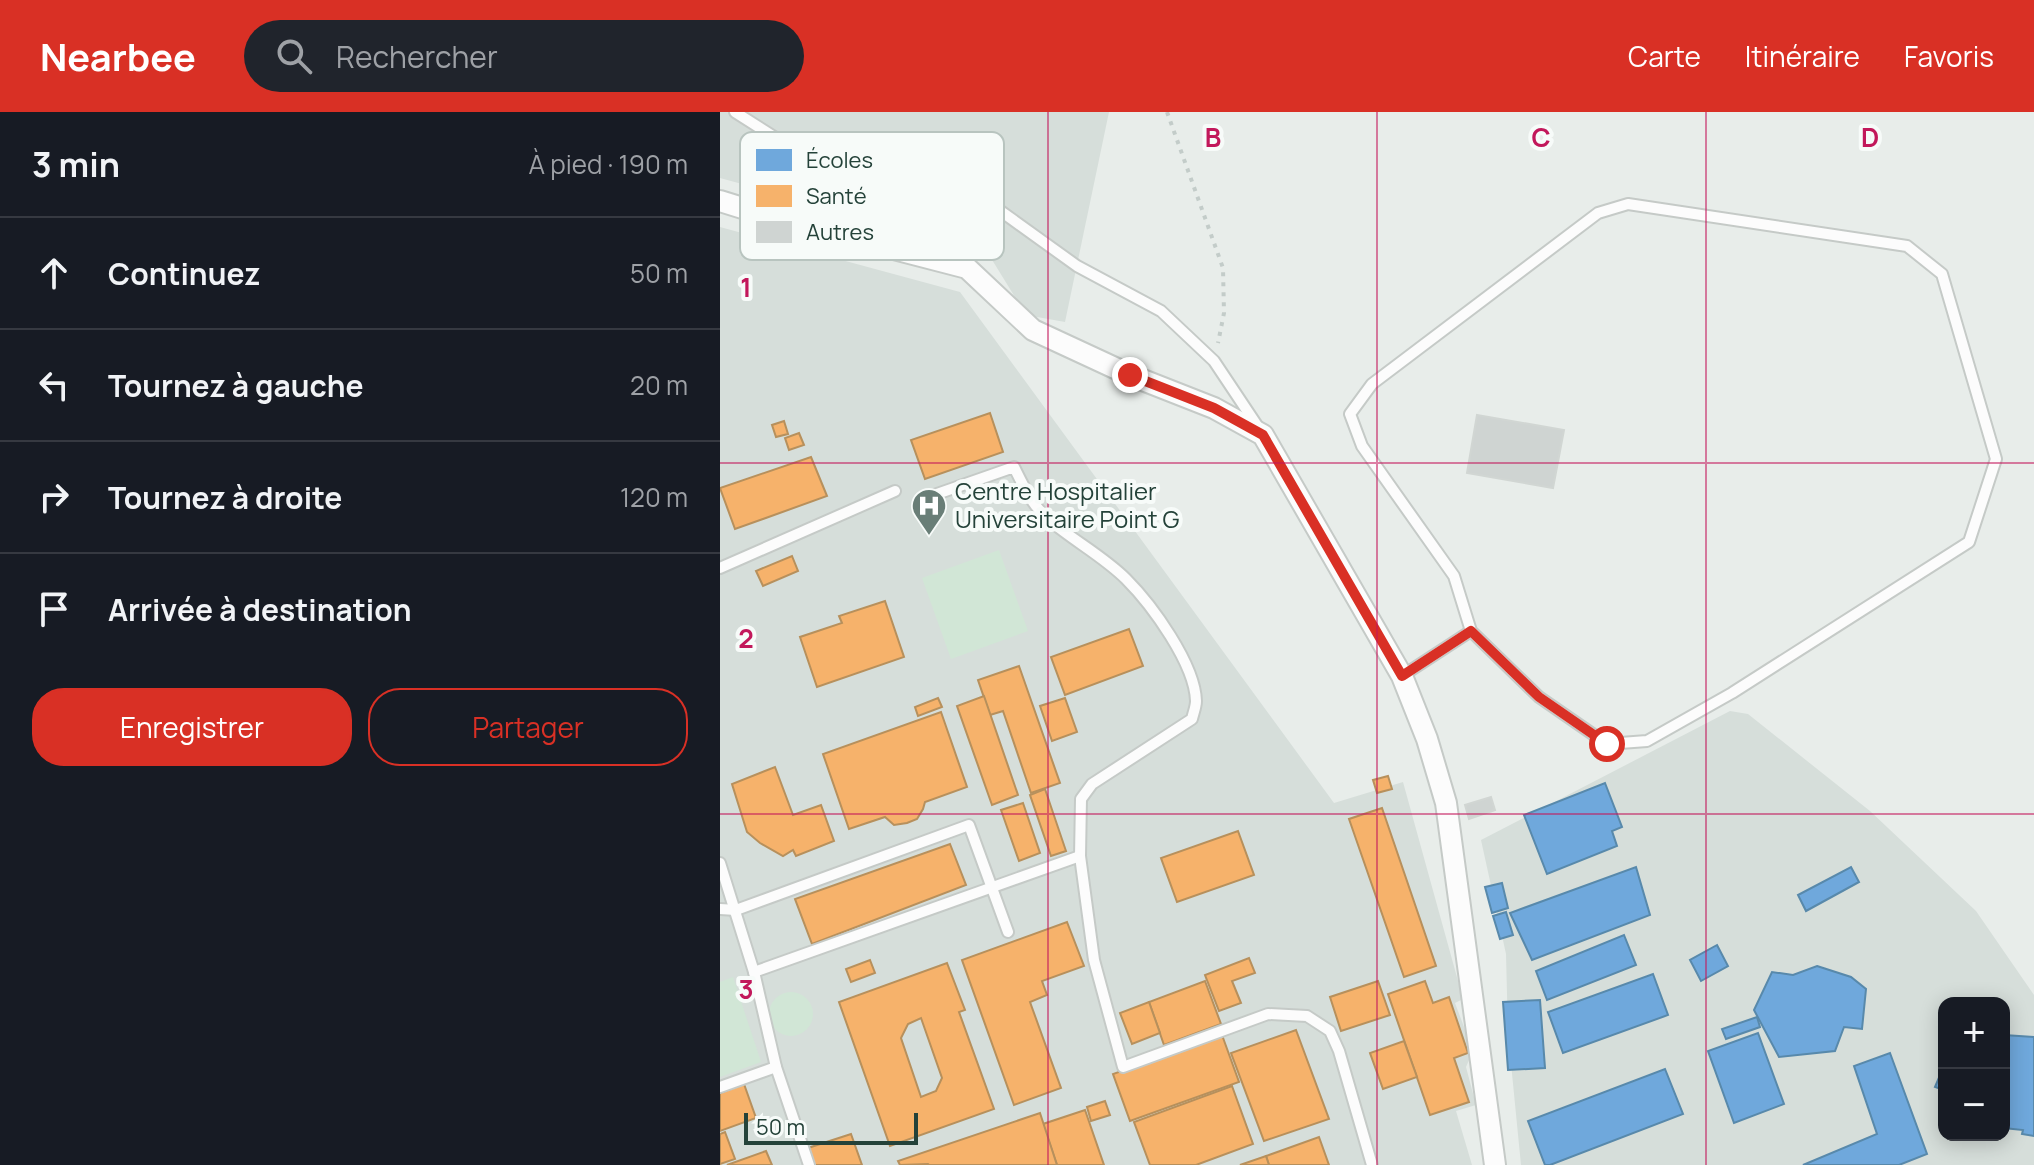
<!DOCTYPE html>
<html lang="fr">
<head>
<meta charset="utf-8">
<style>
	:root { --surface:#171b24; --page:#20242c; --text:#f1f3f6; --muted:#9ea1a6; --line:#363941; --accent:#d93025 }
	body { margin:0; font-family:Manrope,sans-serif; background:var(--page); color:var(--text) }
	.controls { position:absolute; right:24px; bottom:24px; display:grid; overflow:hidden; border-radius:16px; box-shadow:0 4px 20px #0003 }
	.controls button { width:72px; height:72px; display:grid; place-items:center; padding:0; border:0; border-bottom:2px solid var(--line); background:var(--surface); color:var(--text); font:40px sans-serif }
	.scale { position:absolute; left:24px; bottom:20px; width:174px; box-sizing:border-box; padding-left:8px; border:4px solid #244239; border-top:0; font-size:22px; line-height:28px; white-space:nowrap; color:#244239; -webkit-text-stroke:6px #f7fbf9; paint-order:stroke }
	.stop { position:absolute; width:24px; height:24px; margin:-18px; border:6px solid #d93025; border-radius:50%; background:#fff }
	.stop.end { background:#d93025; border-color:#fff; box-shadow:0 2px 8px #0008 }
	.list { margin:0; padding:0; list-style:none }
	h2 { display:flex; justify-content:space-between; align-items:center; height:104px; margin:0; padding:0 32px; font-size:34px }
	h2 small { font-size:26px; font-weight:400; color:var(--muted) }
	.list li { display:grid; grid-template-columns:52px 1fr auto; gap:24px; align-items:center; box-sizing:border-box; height:112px; padding:0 32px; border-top:2px solid var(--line) }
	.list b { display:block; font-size:30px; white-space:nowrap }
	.list em { font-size:26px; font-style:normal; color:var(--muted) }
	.actions { display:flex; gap:16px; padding:24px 32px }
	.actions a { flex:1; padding:18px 0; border:2px solid var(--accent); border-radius:32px; text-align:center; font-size:28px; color:var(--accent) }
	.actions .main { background:var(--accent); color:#fff }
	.icon { flex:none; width:44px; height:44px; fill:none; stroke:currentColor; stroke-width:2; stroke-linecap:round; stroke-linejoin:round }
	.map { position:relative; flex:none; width:1314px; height:1053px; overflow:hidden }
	header { display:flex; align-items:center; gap:48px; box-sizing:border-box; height:112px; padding:0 40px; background:var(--accent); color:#fff }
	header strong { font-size:38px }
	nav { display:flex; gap:44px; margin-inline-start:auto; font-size:28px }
	.search { width:560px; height:72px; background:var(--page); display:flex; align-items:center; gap:20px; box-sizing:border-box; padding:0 28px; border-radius:44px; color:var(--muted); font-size:30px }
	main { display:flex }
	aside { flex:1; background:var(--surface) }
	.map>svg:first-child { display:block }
</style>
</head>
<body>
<header>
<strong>Nearbee</strong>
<div class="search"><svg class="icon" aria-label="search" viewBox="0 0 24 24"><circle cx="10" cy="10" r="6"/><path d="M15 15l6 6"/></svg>Rechercher</div>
<nav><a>Carte</a><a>Itinéraire</a><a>Favoris</a></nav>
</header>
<main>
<aside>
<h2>3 min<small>À pied · 190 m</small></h2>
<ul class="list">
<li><svg class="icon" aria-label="ahead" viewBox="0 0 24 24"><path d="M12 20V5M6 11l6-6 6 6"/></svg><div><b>Continuez</b></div><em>50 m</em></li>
<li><svg class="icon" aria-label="left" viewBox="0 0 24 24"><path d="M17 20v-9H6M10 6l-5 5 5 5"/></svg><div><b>Tournez à gauche</b></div><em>20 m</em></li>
<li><svg class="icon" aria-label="right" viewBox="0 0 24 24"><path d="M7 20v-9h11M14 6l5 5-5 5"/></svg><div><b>Tournez à droite</b></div><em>120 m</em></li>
<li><svg class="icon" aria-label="arrive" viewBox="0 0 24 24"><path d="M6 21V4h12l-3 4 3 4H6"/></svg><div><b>Arrivée à destination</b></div></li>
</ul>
<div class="actions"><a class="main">Enregistrer</a><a>Partager</a></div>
</aside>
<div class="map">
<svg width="1314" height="1053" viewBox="0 0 1314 1053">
	<rect width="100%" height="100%" fill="#e8edea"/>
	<g fill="#d6deda" fill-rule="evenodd">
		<path d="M0,0H389L345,210L306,203L266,138L0,66Z"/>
		<path d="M0,115L240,180L614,691L683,670L743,887L735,891L753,939L746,955L756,993L736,999L752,1053H0Z"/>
		<path d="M1010,599L1028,602L1150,699L1256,799L1314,883V1053H801L788,921L786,842L761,728ZM1224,891H1284V1023H1224Z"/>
	</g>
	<g fill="#d1e6d6">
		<path d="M279,438L308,519L231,547L202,466Z"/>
		<path d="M13,865L41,950L0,965V870Z"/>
		<circle cx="71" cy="902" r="22"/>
	</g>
	<g fill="#6fa8dc" stroke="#5889ab" stroke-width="2">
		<path d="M885,671L902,715L892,719L897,734L827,762L804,703Z"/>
		<path d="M916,755L930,803L812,848L790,801Z"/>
		<path d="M1131,755L1139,770L1086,799L1078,783Z"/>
		<path d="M782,771L788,796L772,801L765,775Z"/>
		<path d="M786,800L793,823L780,827L773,804Z"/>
		<path d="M904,823L916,853L827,888L816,859Z"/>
		<path d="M997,833L1008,854L981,869L970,848Z"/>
		<path d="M1097,854L1131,865L1146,877L1142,917L1124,915L1115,939L1059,945L1034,898L1052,860L1073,863Z"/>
		<path d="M933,862L948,903L843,941L828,900Z"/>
		<path d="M820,888L825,956L788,958L783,890Z"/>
		<path d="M1037,905L1040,915L1006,927L1002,917Z"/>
		<path d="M1038,921L1064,992L1014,1011L988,939Z"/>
		<path d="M1284,923L1314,925V1024L1302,1022L1303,1018L1284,1016Z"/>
		<path d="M1170,941L1207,1042L1179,1053H1083L1157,1022L1134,954Z"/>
		<path d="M1224,954V978L1215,975Z"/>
		<path d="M945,957L963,1002L830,1053H825L808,1009Z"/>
	</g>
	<g fill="#f6b26b" stroke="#b7905c" stroke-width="2" fill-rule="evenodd">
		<path d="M270,301L283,340L205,367L191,328Z"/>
		<path d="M64,309L68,322L56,325L52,313Z"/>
		<path d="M79,321L84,333L69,338L65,326Z"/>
		<path d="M91,345L107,384L15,417L0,376Z"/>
		<path d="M72,444L78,459L43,474L36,459Z"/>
		<path d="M165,489L184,545L97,575L80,525L122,511L119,504Z"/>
		<path d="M409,517L423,554L345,583L331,545Z"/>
		<path d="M299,554L340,671L311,681L283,599L270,603L258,568Z"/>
		<path d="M264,584L298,683L272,693L237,594Z"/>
		<path d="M218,586L222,595L198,604L195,595Z"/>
		<path d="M345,586L357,620L332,629L320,594Z"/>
		<path d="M221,600L247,675L205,690L203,697L197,707L187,711L174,713L165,705L129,717L103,642Z"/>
		<path d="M55,655L73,703L101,693L114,729L76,744L73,738L63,744L40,731L27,720L12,672Z"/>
		<path d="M668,664L672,677L657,681L653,668Z"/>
		<path d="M325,677L346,739L331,744L310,683Z"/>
		<path d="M303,691L320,741L299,749L281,698Z"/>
		<path d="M662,696L716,854L684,865L629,707Z"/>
		<path d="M518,719L534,763L457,790L441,746Z"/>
		<path d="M230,732L246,773L92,832L75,787Z"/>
		<path d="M347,810L364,854L322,869L327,883L310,890L341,976L294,993L242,848Z"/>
		<path d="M529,846L535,861L512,869L521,891L499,899L485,863Z"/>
		<path d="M150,848L155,861L131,870L126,857Z"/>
		<path d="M227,851L245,898L239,900L274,997L170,1034L119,890ZM201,906L222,966L216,979L201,985L181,926L188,912Z"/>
		<path d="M485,869L501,912L444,933L429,890Z"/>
		<path d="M658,869L670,903L621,919L610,885Z"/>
		<path d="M705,869L713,891L729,885L748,941L734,946L749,990L710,1003L668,882Z"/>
		<path d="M429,890L440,921L412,932L400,901Z"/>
		<path d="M576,918L609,1007L544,1029L511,941Z"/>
		<path d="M502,923L519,970L410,1009L393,962Z"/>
		<path d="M684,929L697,965L663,977L650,941Z"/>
		<path d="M24,972L36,1006L0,1019V981Z"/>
		<path d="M512,974L533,1032L476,1053H430L414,1010Z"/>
		<path d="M385,989L390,1003L371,1009L367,995Z"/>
		<path d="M365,998L384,1053H337L323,1012Z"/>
		<path d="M320,1001L337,1053H209L208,1052L180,1053L178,1049Z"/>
		<path d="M5,1020L15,1047L0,1052V1022Z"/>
		<path d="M131,1022L142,1053H94L88,1036Z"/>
		<path d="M599,1025L609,1053H549L546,1044Z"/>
		<path d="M46,1039L52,1053H7Z"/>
		<path d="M546,1044L549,1053H520Z"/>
	</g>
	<g fill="#cfd4d2" stroke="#d1d6d3" stroke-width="2">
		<path d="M757,303L844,318L833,376L747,361Z"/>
		<path d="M771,685L775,698L749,707L745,693Z"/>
	</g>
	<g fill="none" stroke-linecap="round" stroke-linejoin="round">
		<defs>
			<g id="lane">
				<path d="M15,0L73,37L148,52L221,74L282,100L357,154L441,199L494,249L538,315"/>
				<path d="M908,92L1187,134L1222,162L1276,347L1249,430L1012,581L927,629L887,632L819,585L751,519L734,464L642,334L630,302L652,272L878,101Z"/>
				<path d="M214,383L294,355C303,373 312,393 327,406C352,428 383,444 406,467C432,493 475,552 476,589C476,595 473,602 472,607L372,672L361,687L360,744L374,848L403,955L548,902L587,904L610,919L619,939L652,1053"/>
				<path d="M0,456L175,379"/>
				<path d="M682,564L751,519"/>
				<path d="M0,751L34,860L56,955L89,1053"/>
				<path d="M0,797L16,798L249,713L288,820"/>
				<path d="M34,860L360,744"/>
				<path d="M0,975L56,955"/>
			</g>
			<path id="street" d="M0,89L58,107L247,156L313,218L410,263L494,296L543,323L682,564L707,627L726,691L775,1053"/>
		</defs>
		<use href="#lane" stroke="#c5cac7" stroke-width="14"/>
		<use href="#street" stroke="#c5cac7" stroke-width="24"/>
		<path stroke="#c3ccc9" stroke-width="4" stroke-dasharray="4 6" stroke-linecap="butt" d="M447,0L503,156L504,201L498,231"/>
		<use href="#lane" stroke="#fcfcfc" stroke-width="10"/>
		<use href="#street" stroke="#fcfcfc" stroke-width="20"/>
	</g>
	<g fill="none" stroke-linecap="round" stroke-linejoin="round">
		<path stroke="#d93025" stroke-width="10" d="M410,263L494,296L543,323L682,564L751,519L819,585L887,632"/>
	</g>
	<path fill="none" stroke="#c2185b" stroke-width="2" stroke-opacity="0.55" d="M328,0V1053M657,0V1053M986,0V1053M0,351H1314M0,702H1314"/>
	<defs>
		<symbol id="hospital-pin" viewBox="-11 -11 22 30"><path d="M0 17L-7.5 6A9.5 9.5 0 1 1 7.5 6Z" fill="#697e77" stroke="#f7fbf9"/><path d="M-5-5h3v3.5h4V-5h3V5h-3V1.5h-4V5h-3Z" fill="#fff"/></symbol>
	</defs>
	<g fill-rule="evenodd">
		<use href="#hospital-pin" x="189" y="374" width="40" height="54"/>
	</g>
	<g text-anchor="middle" stroke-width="8" stroke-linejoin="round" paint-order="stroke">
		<g font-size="24" fill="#244239" stroke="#f7fbf9" text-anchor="start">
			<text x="235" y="388">Centre Hospitalier<tspan x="235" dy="28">Universitaire Point G</tspan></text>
		</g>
	</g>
	<rect x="20" y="20" width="264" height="128" rx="12" fill="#f7fbf9" stroke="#b8c4bf" stroke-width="2"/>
	<rect x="36" y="37" width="36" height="22" fill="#6fa8dc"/>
	<rect x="36" y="73" width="36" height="22" fill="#f6b26b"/>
	<rect x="36" y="109" width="36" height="22" fill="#cfd4d2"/>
	<g font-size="22" fill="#244239">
		<text x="86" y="56">Écoles</text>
		<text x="86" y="92">Santé</text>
		<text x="86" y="128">Autres</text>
	</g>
	<g font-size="26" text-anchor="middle" font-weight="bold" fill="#c2185b" stroke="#f7fbf9" stroke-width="8" stroke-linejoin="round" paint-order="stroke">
		<text x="493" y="35">B</text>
		<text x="821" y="35">C</text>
		<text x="1150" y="35">D</text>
		<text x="26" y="185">1</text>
		<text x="26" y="536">2</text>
		<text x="26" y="887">3</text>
	</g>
</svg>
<div class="controls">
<button>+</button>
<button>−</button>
</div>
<div class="scale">50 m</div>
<div class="stop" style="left:887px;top:632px"></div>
<div class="stop end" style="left:410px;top:263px"></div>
</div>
</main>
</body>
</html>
